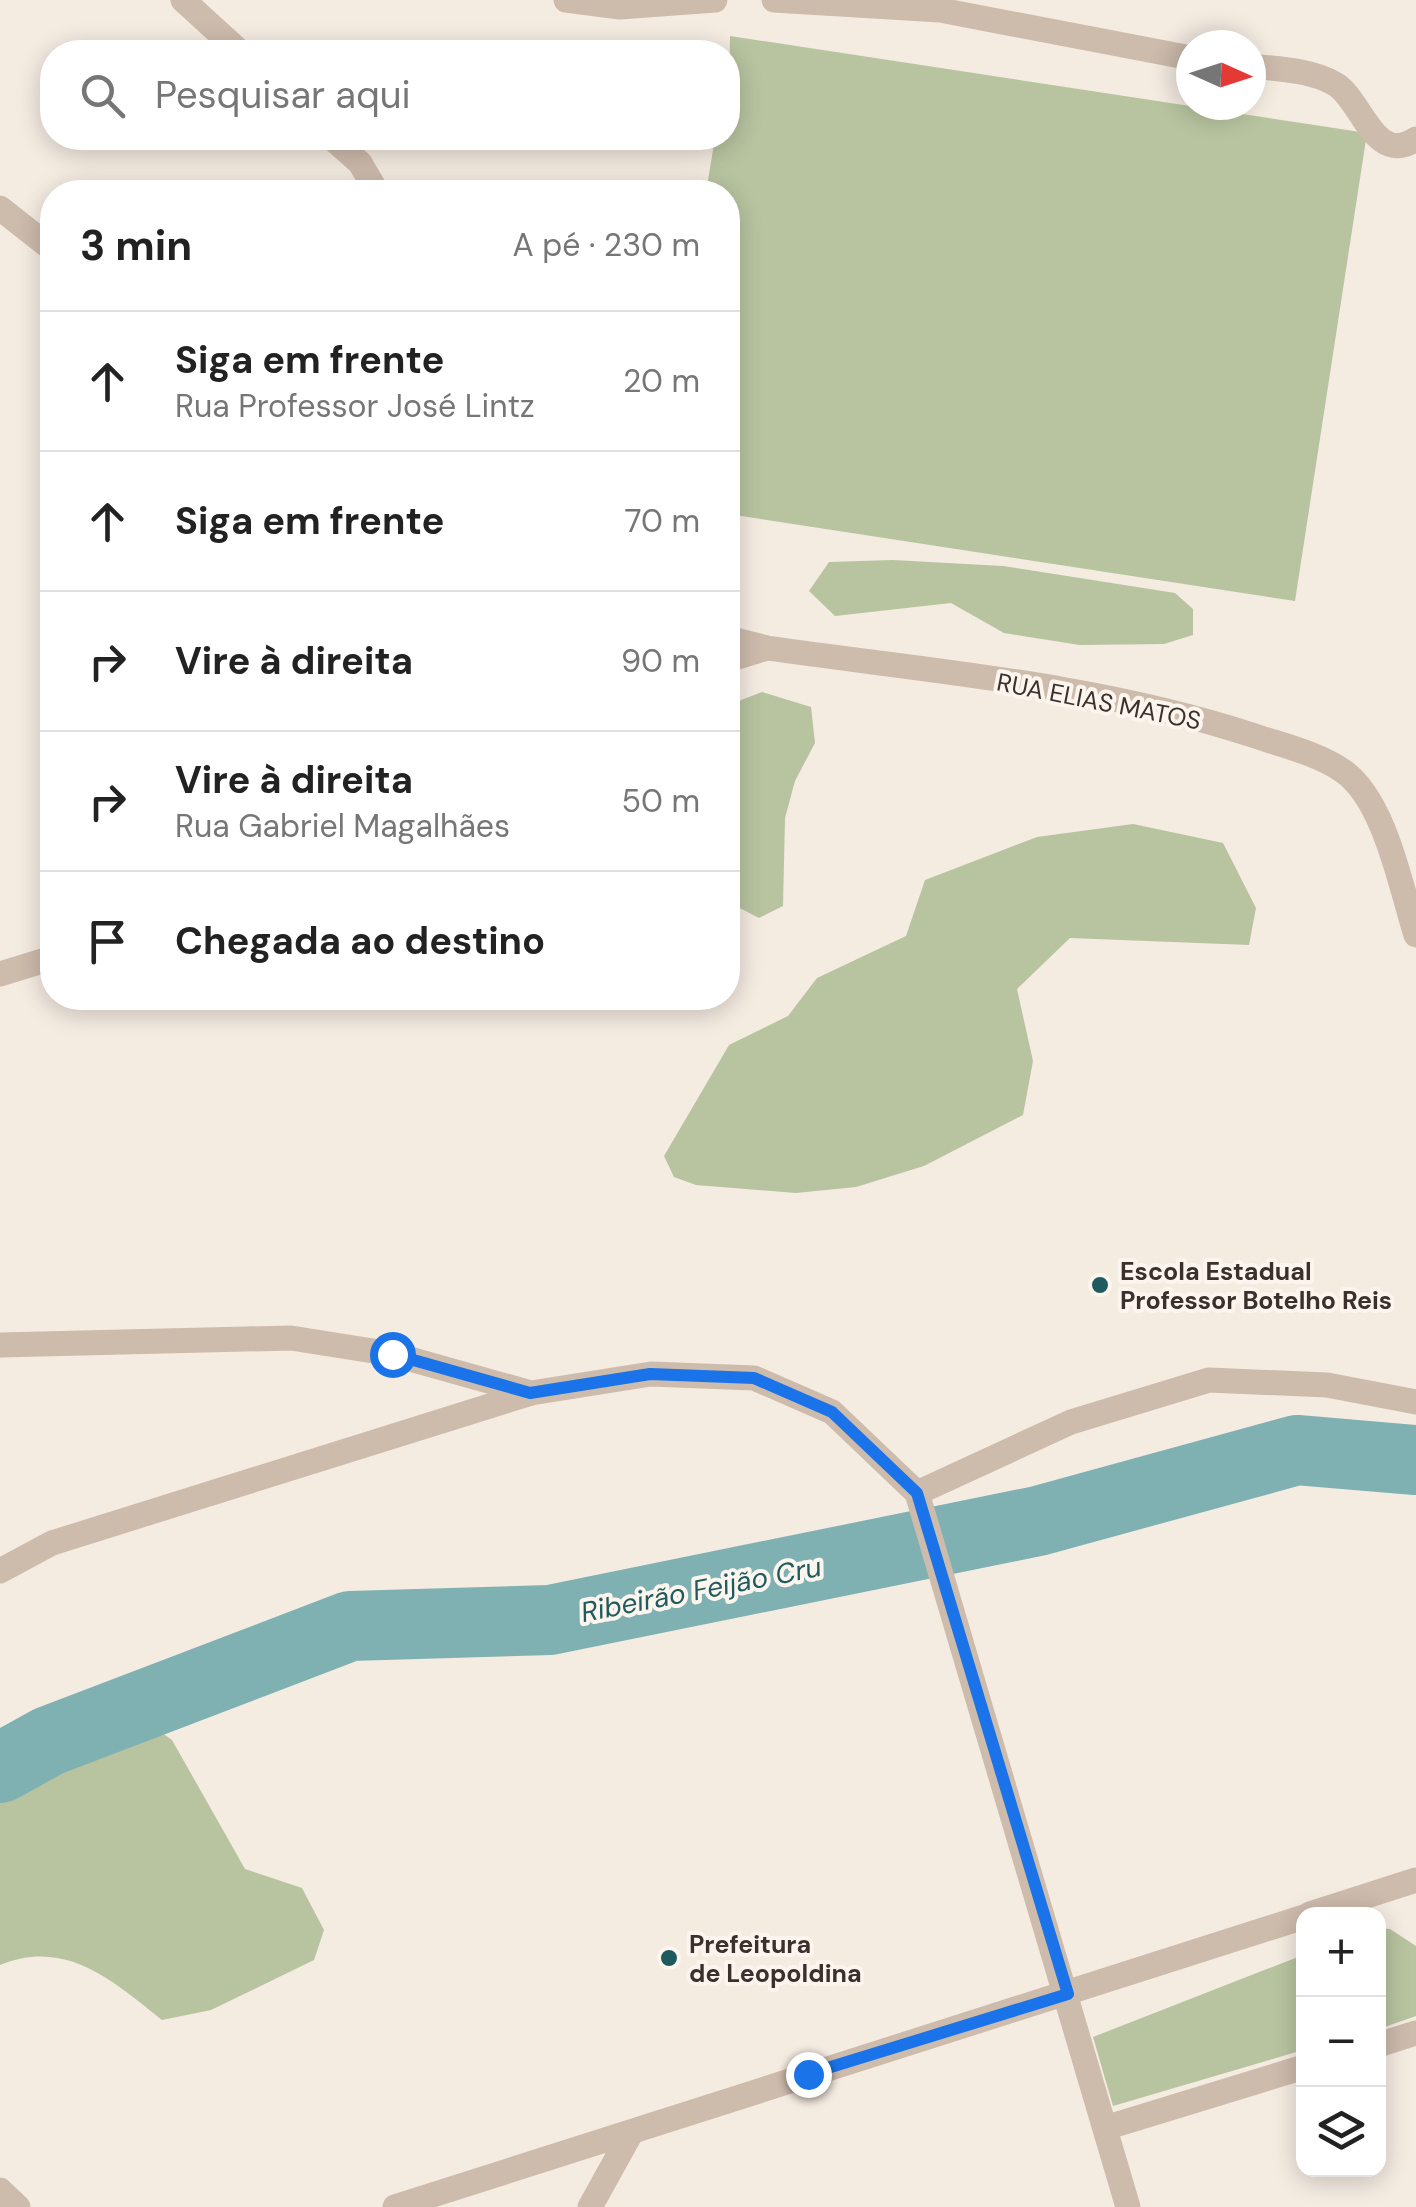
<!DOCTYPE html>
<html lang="pt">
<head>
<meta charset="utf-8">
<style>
	:root { --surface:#fff; --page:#f6f6f6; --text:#222; --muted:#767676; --line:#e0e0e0 }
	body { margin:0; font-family:"DM Sans",sans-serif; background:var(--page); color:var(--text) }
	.controls { position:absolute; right:30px; bottom:30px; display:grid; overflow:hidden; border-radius:20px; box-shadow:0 5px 25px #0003 }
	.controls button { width:90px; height:90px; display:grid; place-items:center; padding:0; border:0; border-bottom:2px solid var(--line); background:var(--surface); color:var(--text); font:50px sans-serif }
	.compass { position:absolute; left:1176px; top:30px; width:90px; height:90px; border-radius:50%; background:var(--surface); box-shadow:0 5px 25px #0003; rotate:93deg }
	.stop { position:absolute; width:30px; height:30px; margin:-22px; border:8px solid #1a73e8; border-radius:50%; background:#fff }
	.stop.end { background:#1a73e8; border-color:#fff; box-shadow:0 2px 10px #0008 }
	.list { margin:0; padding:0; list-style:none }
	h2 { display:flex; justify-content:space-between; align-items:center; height:130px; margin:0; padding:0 40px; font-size:42px }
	h2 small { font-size:32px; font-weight:400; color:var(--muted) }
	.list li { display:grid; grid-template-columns:65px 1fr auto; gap:30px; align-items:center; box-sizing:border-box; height:140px; padding:0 40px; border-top:2px solid var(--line) }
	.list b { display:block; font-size:38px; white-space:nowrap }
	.list p { margin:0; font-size:32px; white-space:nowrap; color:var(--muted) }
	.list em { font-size:32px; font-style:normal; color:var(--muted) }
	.icon { flex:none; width:55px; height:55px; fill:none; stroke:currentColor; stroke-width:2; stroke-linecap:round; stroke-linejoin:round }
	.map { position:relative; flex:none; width:1416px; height:2207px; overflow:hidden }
	.search { position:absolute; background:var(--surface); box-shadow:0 5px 25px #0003; left:40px; top:40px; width:700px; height:110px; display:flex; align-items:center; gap:25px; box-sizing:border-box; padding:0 35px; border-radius:40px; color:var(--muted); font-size:38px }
	.panel { position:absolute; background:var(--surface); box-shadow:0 5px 25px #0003; left:40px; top:180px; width:700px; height:830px; border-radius:40px }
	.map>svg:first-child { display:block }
</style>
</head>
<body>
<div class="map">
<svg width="1416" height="2207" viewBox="0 0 1416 2207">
	<rect width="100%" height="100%" fill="#f4ebe1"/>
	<g fill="#b8c4a0">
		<path d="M730,36L1367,133L1295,601L728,514V192H706L715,138H728Z"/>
		<path d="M893,560L1003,566L1175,593L1193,609V635L1164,644L1080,645L1004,633L951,603L835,616L809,591L829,562Z"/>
		<path d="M762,692L811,707L815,743L795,781L785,818L783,906L759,918L728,902V705Z"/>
		<path d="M1133,824L1223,843L1256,908L1249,945L1070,938L1017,989L1033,1061L1023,1115L924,1166L856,1187L796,1193L696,1185L674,1177L664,1156L729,1045L788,1016L817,978L906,936L925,880L1037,837Z"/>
		<path d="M108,1695L172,1740L245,1869L302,1888L324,1930L314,1960L211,2010L162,2020C113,1981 66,1938 0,1965V1732L34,1711Z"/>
		<path d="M1379,1928L1390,1929L1416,1946V2016L1379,2029Z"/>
		<path d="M1303,1955V2050L1113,2106L1093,2037Z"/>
	</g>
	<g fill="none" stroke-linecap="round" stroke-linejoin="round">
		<path stroke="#7fb0b2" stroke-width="70" d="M0,1768L49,1741L350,1626L550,1620L1038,1521L1297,1450L1416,1460"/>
		<g stroke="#cdbbac" stroke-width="25">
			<path d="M183,0L240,52"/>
			<path d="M566,0L620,7L715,0"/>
			<path d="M774,0L940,10L1191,58"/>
			<path d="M1251,66C1278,69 1311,70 1335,84C1361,98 1374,167 1416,139"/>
			<path d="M332,138L360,163L377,192"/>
			<path d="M0,208L52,249"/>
			<path d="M728,638L767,648"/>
			<path d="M728,660L767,648C928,671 1097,684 1252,735C1281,745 1317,753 1343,771C1385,800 1401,888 1416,935"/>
			<path d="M0,974L52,958"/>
			<path d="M0,1345L291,1338L392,1354L531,1393"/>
			<path d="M917,1493L1071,1422L1209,1380L1327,1385L1416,1402"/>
			<path d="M0,1571L52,1543L531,1393L651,1374L754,1378L832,1412L917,1493L1128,2207"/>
			<path d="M1310,1914L1416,1880"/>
			<path d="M1378,2045L1416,2033"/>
			<path d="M1105,2128L1304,2067"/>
			<path d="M0,2190L18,2207"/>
			<path d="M395,2207L1304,1917"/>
			<path d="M590,2207L631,2133"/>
		</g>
	</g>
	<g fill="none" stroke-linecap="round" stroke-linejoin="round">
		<path stroke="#1a73e8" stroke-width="12" d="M392,1354L530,1393L650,1374L754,1378L832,1412L917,1493L1068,1994L808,2074"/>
	</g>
	<g fill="#1f5a5e" stroke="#fbf5ee" stroke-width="4">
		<circle cx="1100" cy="1285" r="10"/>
		<circle cx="669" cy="1958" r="10"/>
	</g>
	<g text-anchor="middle" stroke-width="8" stroke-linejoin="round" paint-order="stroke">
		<g font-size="25" fill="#3b302b" stroke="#fbf5ee">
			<text transform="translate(1099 701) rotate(11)" y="9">RUA ELIAS MATOS</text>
		</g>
		<g font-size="25" font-weight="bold" fill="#3b302b" stroke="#fbf5ee" text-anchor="start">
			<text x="1120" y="1280">Escola Estadual<tspan x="1120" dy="29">Professor Botelho Reis</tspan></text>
			<text x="689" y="1953">Prefeitura<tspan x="689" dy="29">de Leopoldina</tspan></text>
		</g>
		<g font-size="28" font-style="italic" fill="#1f5a5e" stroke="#fbf5ee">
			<text transform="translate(701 1589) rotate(-11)" y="10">Ribeirão Feijão Cru</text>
		</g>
	</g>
</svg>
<div class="controls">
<button>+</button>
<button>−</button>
<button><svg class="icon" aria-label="layers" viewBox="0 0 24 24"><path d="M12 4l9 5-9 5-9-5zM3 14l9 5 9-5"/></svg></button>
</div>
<svg class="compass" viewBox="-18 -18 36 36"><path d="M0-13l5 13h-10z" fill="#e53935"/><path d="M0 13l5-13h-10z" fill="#767676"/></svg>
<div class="stop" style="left:392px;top:1354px"></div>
<div class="stop end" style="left:808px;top:2074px"></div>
<div class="search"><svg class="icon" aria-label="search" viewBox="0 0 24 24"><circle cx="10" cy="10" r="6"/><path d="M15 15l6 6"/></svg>Pesquisar aqui</div>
<section class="panel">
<h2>3 min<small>A pé · 230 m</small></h2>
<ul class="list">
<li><svg class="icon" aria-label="ahead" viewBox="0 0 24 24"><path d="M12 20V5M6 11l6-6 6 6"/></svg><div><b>Siga em frente</b><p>Rua Professor José Lintz</p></div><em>20 m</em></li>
<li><svg class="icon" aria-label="ahead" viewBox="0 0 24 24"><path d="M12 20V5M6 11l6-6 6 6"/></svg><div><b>Siga em frente</b></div><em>70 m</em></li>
<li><svg class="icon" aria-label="right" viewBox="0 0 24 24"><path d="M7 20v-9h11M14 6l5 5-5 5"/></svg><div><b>Vire à direita</b></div><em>90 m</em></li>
<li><svg class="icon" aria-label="right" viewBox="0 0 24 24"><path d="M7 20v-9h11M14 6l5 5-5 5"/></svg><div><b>Vire à direita</b><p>Rua Gabriel Magalhães</p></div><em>50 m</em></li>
<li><svg class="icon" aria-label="arrive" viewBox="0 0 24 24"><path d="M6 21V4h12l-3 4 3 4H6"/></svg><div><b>Chegada ao destino</b></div></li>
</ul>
</section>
</div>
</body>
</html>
